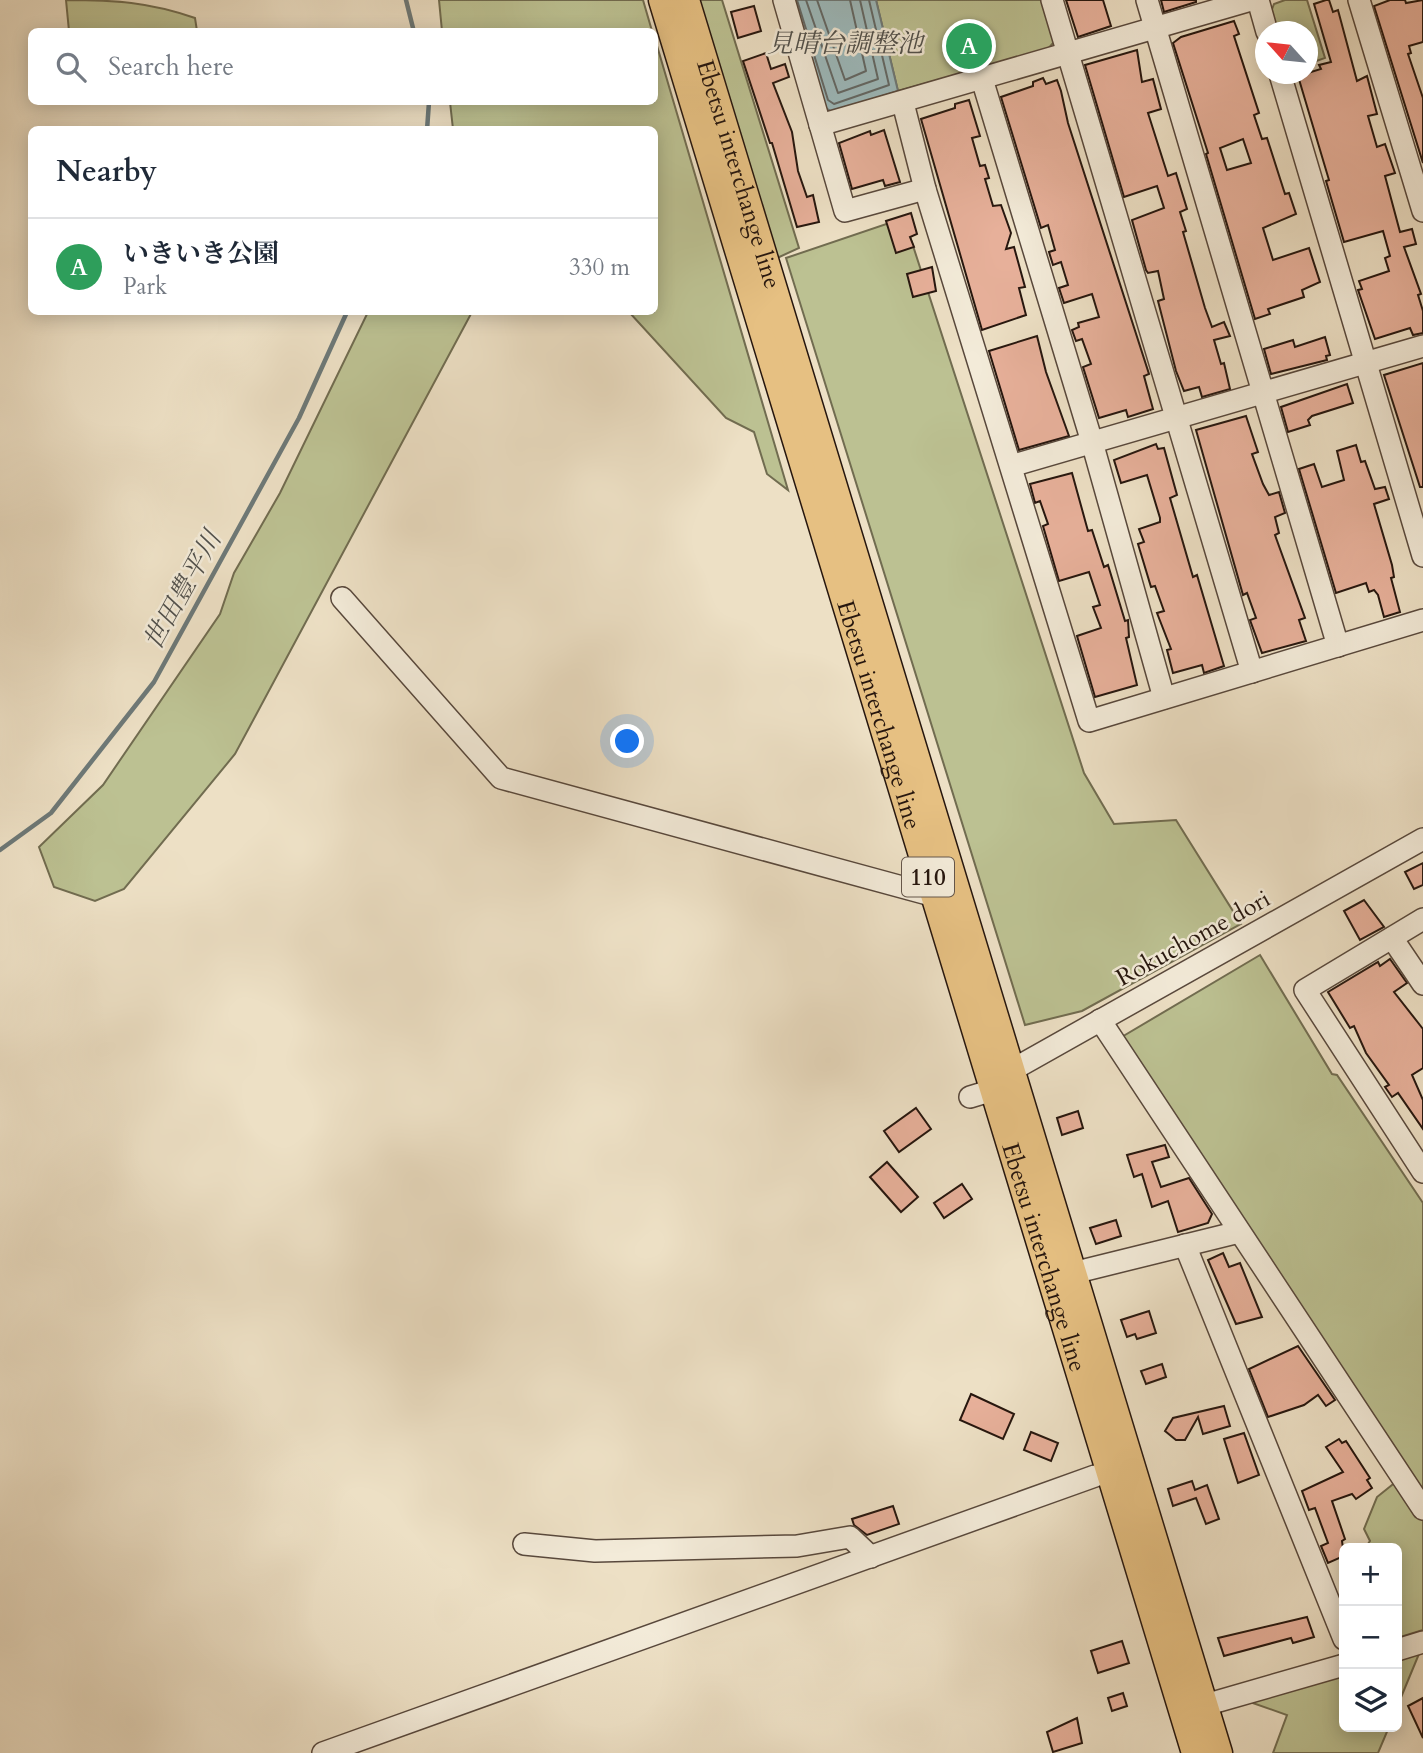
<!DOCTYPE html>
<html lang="en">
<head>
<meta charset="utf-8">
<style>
	:root { --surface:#fff; --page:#f6f6f7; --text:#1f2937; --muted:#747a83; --line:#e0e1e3; --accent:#8f2418 }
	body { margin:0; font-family:Cardo,"Noto Serif JP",serif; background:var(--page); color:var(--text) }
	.controls { position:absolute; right:21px; bottom:21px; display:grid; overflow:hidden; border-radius:10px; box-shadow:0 4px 18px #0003 }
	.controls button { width:63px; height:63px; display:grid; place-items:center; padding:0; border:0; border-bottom:2px solid var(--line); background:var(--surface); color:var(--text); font:35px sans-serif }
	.compass { position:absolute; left:1255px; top:21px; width:63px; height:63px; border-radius:50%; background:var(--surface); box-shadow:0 4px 18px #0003; rotate:297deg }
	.you { position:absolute; left:628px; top:742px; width:24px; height:24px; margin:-18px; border:5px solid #fff; border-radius:50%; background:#1a73e8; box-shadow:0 0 0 10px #1a73e833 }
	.badge { display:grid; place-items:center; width:46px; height:46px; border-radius:50%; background:var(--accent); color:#fff; font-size:23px; font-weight:700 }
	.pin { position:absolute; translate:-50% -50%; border:4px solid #fff; box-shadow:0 2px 7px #0006 }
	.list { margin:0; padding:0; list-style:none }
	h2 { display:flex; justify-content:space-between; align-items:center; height:91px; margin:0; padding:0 28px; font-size:30px }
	h2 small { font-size:23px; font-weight:400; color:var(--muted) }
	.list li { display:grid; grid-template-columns:46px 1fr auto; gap:21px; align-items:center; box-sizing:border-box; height:98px; padding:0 28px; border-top:2px solid var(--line) }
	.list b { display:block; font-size:26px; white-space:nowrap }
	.list p { margin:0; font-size:23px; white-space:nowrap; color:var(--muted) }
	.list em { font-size:23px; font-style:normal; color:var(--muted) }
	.icon { flex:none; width:38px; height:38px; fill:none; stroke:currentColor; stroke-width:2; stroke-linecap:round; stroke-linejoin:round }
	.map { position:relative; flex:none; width:1423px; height:1753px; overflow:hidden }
	.search { position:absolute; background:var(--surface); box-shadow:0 4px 18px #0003; left:28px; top:28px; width:630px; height:77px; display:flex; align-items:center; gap:18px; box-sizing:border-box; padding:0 24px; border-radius:10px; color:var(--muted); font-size:26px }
	.panel { position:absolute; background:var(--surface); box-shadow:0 4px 18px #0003; left:28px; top:126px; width:630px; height:189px; border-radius:10px }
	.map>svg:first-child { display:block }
</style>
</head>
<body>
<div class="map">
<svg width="1423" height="1753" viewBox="0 0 1423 1753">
	<rect width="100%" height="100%" fill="#ede0c5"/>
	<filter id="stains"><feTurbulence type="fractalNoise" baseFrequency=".00286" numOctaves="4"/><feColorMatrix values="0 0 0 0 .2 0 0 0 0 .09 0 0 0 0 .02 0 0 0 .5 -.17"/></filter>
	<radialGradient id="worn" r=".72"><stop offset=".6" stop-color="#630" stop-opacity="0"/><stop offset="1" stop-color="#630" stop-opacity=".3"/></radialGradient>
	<g fill="#bcc192" stroke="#716c50" stroke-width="2">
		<path d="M66,0C114,0 149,2 195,18L197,31H69Z"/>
		<path d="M439,0H643L652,31H442Z"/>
		<path d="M699,0H722L799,248L777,258Z"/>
		<path d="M876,0H1041L1054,42L1047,50L898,91Z"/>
		<path d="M1285,0H1307L1325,58L1308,64V32L1278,31L1271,12L1274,4Z"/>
		<path d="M655,39L788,490L767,474L754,432L726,418L629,312H654V130H583L581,127L453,129L450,102H654Z"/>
		<path d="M904,218L1084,773L1114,824L1176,820L1241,924L1082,1011L1025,1025L786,258Z"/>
		<path d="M368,312H472L235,754L124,889L95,901L54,887L39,847L103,785L220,614L234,573L280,493Z"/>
		<path d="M1260,955L1332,1074L1337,1075L1423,1203V1491L1120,1038Z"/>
		<path d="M1397,1481L1423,1521V1630L1397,1638V1548H1365L1370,1541L1364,1529L1377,1497Z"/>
		<path d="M1421,1649L1397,1707V1656Z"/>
		<path d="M1344,1672V1727H1389L1378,1753H1273L1287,1715L1247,1701Z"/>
	</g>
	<path fill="#9dbbbe" stroke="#6d7978" stroke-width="2" d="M790,0H876L898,91L832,112L823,106Z"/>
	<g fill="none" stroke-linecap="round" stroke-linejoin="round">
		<g stroke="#626866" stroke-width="2">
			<path d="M797,0L828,100L834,104L889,85L869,0"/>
			<path d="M806,0L838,93L878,79L860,0"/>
			<path d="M817,0L845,80L866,71L850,0"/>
		</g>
		<g stroke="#6d7978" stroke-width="4.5">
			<path d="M406,0L414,32"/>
			<path d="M427,130L429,102"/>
			<path d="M0,850L51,813L154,682L299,418L347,312"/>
		</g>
	</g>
	<g fill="#e7b09a" stroke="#26160e" stroke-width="2" fill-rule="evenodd">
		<path d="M1066,0H1103L1111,26L1078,37Z"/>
		<path d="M1161,0H1196V2L1164,12Z"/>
		<path d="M1326,0H1329L1333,12L1338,10L1357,81L1367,76L1377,114L1368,116L1377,147L1385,144L1395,173L1385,176L1400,232L1412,229L1416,244L1404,247L1421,294L1418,295L1423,311V333L1413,335L1410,328L1375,339L1358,290L1362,289L1359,281L1389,271L1385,258L1390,256L1383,231L1344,242L1326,181L1329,180L1298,76L1321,69L1319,65L1331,62L1314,4Z"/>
		<path d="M1390,0H1405L1406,3L1423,0V42L1409,46L1411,53L1408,54L1423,98V163L1374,6Z"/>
		<path d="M754,6L761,31L738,38L731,12Z"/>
		<path d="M1234,21L1239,34L1234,36L1259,113L1254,115L1262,139L1267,138L1285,194L1289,193L1296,214L1263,228L1273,260L1309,248L1320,282L1302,290L1304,297L1268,309L1270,314L1255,319L1206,154L1208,153L1173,43L1181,37ZM1243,139L1251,163L1227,170L1220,148Z"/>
		<path d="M1137,50L1142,82L1153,79L1161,109L1148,113L1168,176L1176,173L1187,209L1180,212L1186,231L1183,232L1205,308L1212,327L1224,322L1230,336L1214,340L1221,364L1224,363L1230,389L1202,397L1199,387L1184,391L1176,371L1158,301L1164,299L1158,271L1148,273L1146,270L1132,220L1164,208L1157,186L1124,197L1085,65Z"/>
		<path d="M766,53L771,69L785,64L789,77L773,83L792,132L798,171L807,197L813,195L819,222L797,227L772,143H770L743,61Z"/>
		<path d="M1043,78L1046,84L1057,80L1061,91L1068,123L1149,374L1144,376L1153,409L1128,417L1126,410L1099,418L1083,367L1091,364L1082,339L1076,341L1072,330L1079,327L1078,323L1099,317L1092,294L1064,303L1059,288L1068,285L1061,262L1053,265L1049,252L1055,250L1048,225L1041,228L1001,97L1033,86V82Z"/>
		<path d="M969,100L980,136L972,138L980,166L985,165L989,178L985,179L993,206L1001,205L1011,233L1006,249L1014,247L1025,287L1019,288L1026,315L982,330L921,119L955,108V104Z"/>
		<path d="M884,130L900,182L885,186L883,180L852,189L839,143L870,131L871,135Z"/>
		<path d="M911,213L917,234L910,237L914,247L896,253L886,221Z"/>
		<path d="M932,267L936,291L913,297L907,274Z"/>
		<path d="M1037,336L1046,372L1069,436L1019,450L989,351Z"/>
		<path d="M1325,337L1330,355L1326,356L1327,360L1271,374L1264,349L1293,340L1295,347Z"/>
		<path d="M1423,363V487H1420L1384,375Z"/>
		<path d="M1347,384L1353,403L1312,416L1308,420L1310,425L1288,432L1281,407Z"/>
		<path d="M1246,416L1258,452L1252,454L1263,484L1269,495L1279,492L1285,513L1275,517L1279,533L1275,535L1305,618L1299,620L1306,641L1262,653L1250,620L1256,618L1247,593L1243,595L1196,430Z"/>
		<path d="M1156,444L1158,449L1164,448L1177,495L1170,498L1193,577L1197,575L1224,666L1204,673L1202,665L1173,673L1167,650L1171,649L1157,613L1164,611L1155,586L1151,587L1138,544L1144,542L1139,529L1160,522V518L1147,475L1121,483L1114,460Z"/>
		<path d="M1356,445L1361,462L1365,461L1375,489L1385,487L1389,499L1374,504L1392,565L1394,577L1391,578L1400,612L1384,617L1378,595L1374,590L1369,592L1366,583L1336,593L1299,469L1314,464L1322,487L1344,480L1337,451Z"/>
		<path d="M1072,473L1088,531L1092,530L1104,567L1108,565L1125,621L1128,620L1129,637L1126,638L1137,685L1095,697L1077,636L1101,628L1093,607L1100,605L1089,572L1059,581L1043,526L1048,524L1040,501L1035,503L1030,484Z"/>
		<path d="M1423,863V885L1414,889L1405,872Z"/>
		<path d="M1364,900L1384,927L1360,940L1344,911Z"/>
		<path d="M1390,959L1407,983L1394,992L1423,1029V1068L1412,1075L1423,1100V1129L1398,1093L1392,1097L1385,1087L1389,1085L1366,1053L1354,1026L1350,1028L1328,992L1378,962L1380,966Z"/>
		<path d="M916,1108L931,1129L899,1152L884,1131Z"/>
		<path d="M1078,1111L1083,1128L1062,1135L1057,1118Z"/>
		<path d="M1165,1145L1169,1157L1152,1162L1161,1187L1189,1178L1212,1214L1208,1223L1178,1232L1168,1201L1152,1207L1142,1174L1134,1177L1127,1155Z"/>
		<path d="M887,1162L918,1197L901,1212L870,1177Z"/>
		<path d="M962,1184L972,1199L944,1218L934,1203Z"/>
		<path d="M1116,1220L1121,1236L1096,1244L1090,1228Z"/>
		<path d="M1223,1253L1229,1267L1240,1263L1262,1317L1236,1324L1208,1260Z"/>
		<path d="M1149,1311L1156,1333L1137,1339L1135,1334L1127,1337L1121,1320Z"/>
		<path d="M1298,1346L1335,1400L1326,1406L1318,1395L1304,1405L1268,1417L1249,1369Z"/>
		<path d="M1162,1364L1166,1377L1146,1384L1141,1371Z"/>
		<path d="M971,1394L1014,1414L1003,1439L960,1420Z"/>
		<path d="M1224,1406L1230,1426L1203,1434L1198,1417L1185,1440H1176L1165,1431L1173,1418Z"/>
		<path d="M1031,1432L1058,1443L1051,1461L1024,1450Z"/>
		<path d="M1244,1433L1259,1475L1238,1483L1224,1439Z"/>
		<path d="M1339,1439L1342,1443L1346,1441L1370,1478L1367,1480L1372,1488L1356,1499L1352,1494L1332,1501L1345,1539L1342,1541L1344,1556L1328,1563L1321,1546L1328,1543L1315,1508L1309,1510L1302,1491L1343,1472L1326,1447Z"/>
		<path d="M1192,1481L1195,1490L1207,1485L1219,1519L1206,1524L1196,1498L1173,1506L1168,1489Z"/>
		<path d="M893,1506L899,1524L867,1535L854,1525L852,1519Z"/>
		<path d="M1307,1617L1314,1637L1293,1643L1291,1638L1224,1656L1218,1638Z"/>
		<path d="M1122,1641L1129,1663L1098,1673L1091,1651Z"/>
		<path d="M1123,1693L1127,1706L1112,1711L1108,1698Z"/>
		<path d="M1423,1698V1738L1408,1706Z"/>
		<path d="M1077,1718L1082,1743L1053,1752L1047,1732Z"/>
	</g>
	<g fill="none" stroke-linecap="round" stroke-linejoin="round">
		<defs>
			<g id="minor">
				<path d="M784,0L845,211L925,189"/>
				<path d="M1052,0L1252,672"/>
				<path d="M1147,0L1338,646"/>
				<path d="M1258,0L1267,32"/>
				<path d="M1359,0L1423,211"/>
				<path d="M1280,74L1423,556"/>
				<path d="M982,79L1092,442L1164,698"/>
				<path d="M903,103L925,189L1089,721L1423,620"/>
				<path d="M820,125L1251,0"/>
				<path d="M1011,466L1423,346"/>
				<path d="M342,598L501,778L946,899"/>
				<path d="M1423,919L1305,990L1423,1172"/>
				<path d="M1392,938L1423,984"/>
				<path d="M1100,1020L1423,1509"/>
				<path d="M970,1097L993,1090L1012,1070L1423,839"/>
				<path d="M1185,1245L1344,1639"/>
				<path d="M1073,1273L1239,1232"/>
				<path d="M524,1544L595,1551L797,1546L850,1537L871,1557"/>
				<path d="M1397,1650L1423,1642"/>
				<path d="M1205,1705L1344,1665"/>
				<path d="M323,1753L1095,1476"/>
			</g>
			<g id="major">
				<path id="s1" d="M662,0L1195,1753"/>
				<path id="s2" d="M686,0L1219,1753"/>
			</g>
		</defs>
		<use href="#minor" stroke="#58483c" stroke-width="24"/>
		<use href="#major" stroke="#26160e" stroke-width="29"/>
		<use href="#minor" stroke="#f3ebd9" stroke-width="21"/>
		<use href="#major" stroke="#e6c082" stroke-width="26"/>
	</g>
	<g text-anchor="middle" stroke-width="5" stroke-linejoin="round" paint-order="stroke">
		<rect fill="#f3ebd9" stroke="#64564b" stroke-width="2" x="902" y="857.5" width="52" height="39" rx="5"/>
		<g font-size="23" font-weight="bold" fill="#26160e">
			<text x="928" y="885">110</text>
		</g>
		<g font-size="24" fill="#26160e" stroke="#f3ebd9">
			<text dy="8" stroke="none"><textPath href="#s2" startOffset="182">Ebetsu interchange line</textPath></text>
			<text dy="8" stroke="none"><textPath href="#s1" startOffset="747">Ebetsu interchange line</textPath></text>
			<text transform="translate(1193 938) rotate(-29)" y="8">Rokuchome dori</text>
			<text dy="8" stroke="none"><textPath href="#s1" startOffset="1314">Ebetsu interchange line</textPath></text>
		</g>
		<g font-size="26" font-style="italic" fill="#50504c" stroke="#f3ebd9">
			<text x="845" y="52">見晴台調整池</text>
			<text transform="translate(182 590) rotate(-61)" y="9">世田豊平川</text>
		</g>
	</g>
	<rect width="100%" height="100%" filter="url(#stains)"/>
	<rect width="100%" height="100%" fill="url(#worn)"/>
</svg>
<div class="controls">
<button>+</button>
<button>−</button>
<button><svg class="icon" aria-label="layers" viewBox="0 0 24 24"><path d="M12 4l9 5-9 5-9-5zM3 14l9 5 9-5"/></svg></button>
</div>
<svg class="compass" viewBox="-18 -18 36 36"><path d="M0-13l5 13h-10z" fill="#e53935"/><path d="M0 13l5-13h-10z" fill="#747a83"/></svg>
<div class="you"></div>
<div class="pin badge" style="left:969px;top:46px;background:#2e9e5b">A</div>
<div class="search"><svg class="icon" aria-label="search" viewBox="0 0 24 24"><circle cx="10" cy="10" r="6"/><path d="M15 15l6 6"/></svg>Search here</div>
<section class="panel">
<h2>Nearby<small></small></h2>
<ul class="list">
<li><span class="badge" style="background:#2e9e5b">A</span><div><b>いきいき公園</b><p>Park</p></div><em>330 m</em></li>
</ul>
</section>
</div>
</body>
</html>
